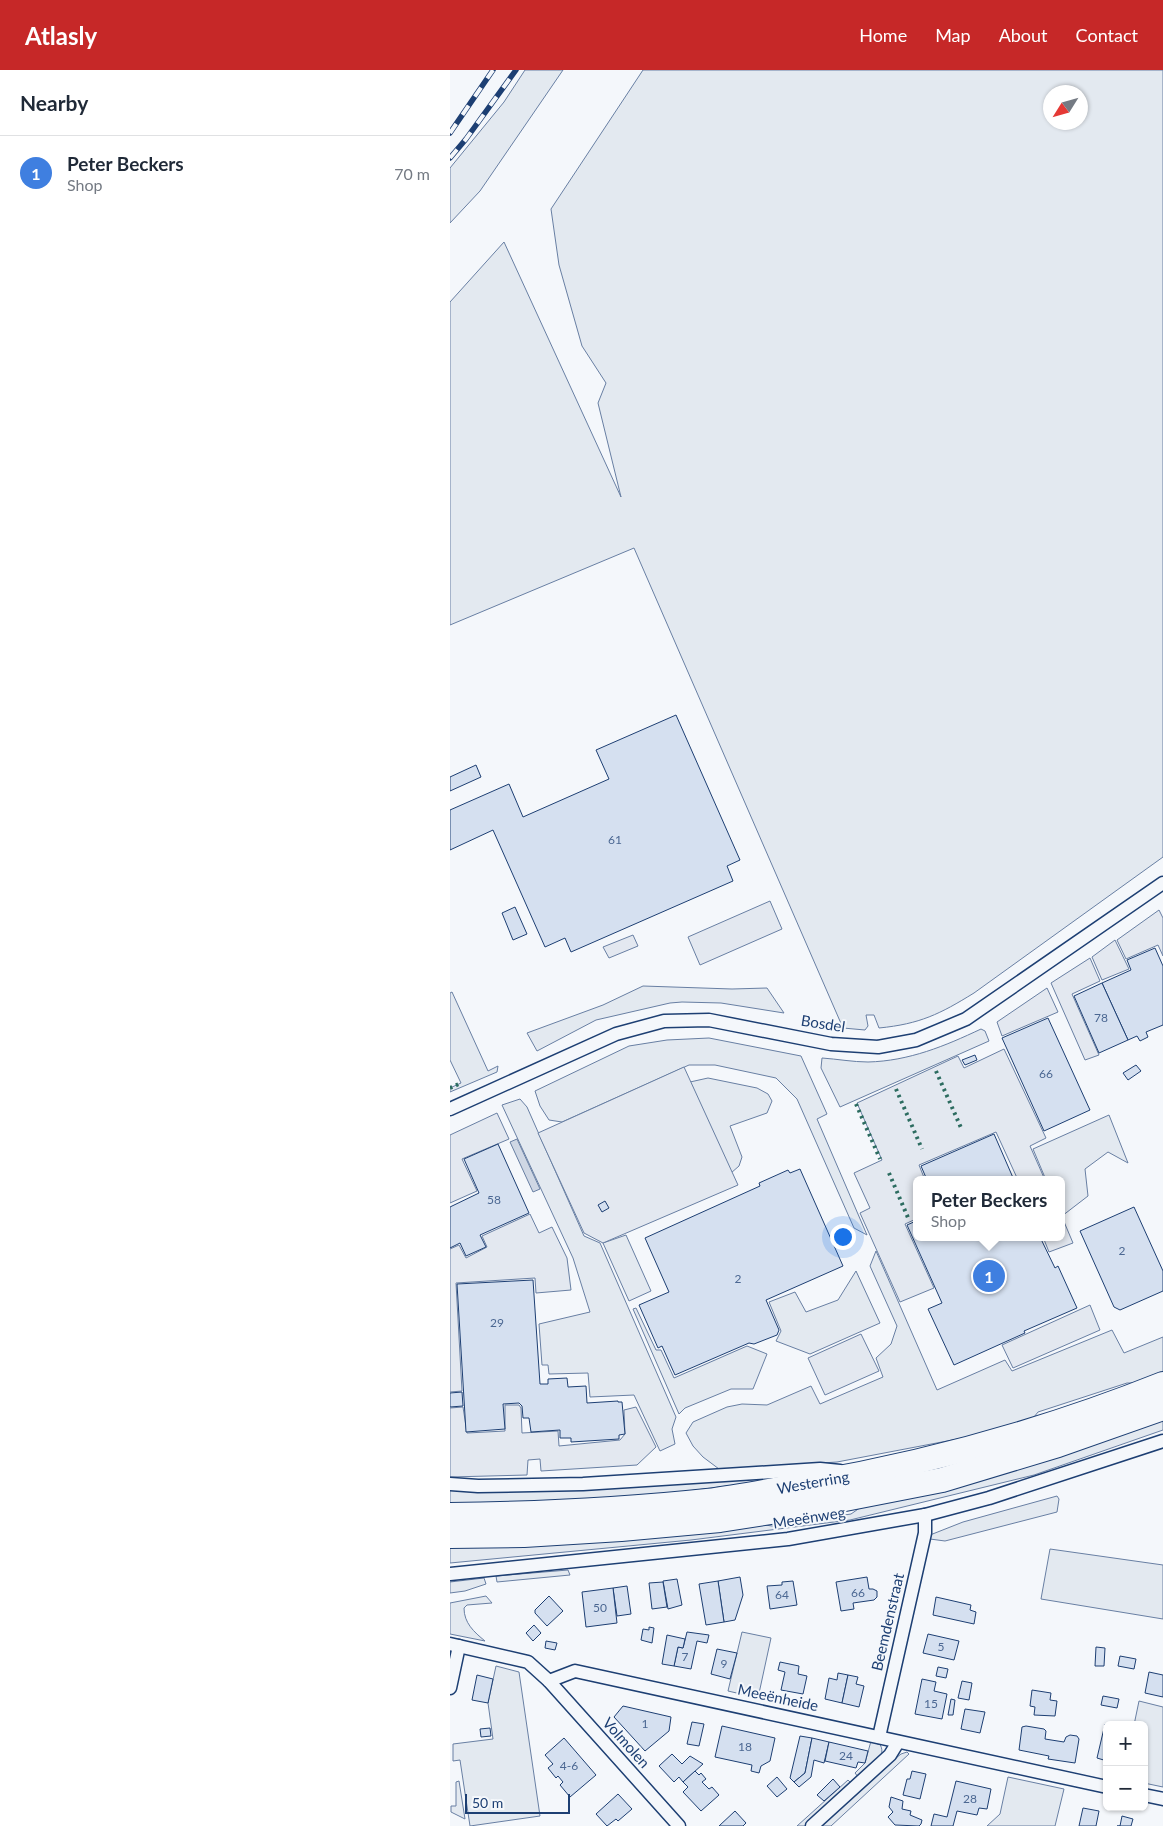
<!DOCTYPE html>
<html lang="en">
<head>
<meta charset="utf-8">
<style>
	:root { --surface:#fff; --page:#f6f6f7; --text:#1f2937; --muted:#747a83; --line:#e0e1e3; --accent:#c62828 }
	body { margin:0; font-family:Lato,sans-serif; background:var(--page); color:var(--text) }
	.controls { position:absolute; right:15px; bottom:15px; display:grid; overflow:hidden; border-radius:8px; box-shadow:0 1px 4px #0004 }
	.controls button { width:45px; height:45px; display:grid; place-items:center; padding:0; border:0; border-bottom:1px solid var(--line); background:var(--surface); color:var(--text); font:25px sans-serif }
	.compass { position:absolute; left:593px; top:15px; width:45px; height:45px; border-radius:50%; background:var(--surface); box-shadow:0 1px 4px #0004; rotate:233deg }
	.scale { position:absolute; left:15px; bottom:12px; width:105px; box-sizing:border-box; padding-left:5px; border:2px solid #1d3f73; border-top:0; font-size:14px; line-height:18px; white-space:nowrap; color:#1d3f73; -webkit-text-stroke:4px #f4f7fb; paint-order:stroke }
	.you { position:absolute; left:392px; top:1166px; width:18px; height:18px; margin:-12px; border:4px solid #fff; border-radius:50%; background:#1a73e8; box-shadow:0 0 0 8px #1a73e833 }
	.badge { display:grid; place-items:center; width:32px; height:32px; border-radius:50%; background:var(--accent); color:#fff; font-size:16px; font-weight:700 }
	.pin { position:absolute; translate:-50% -50%; border:2px solid #fff; box-shadow:0 1px 5px #0006 }
	.popup { position:absolute; left:463px; top:1106px; width:152px; height:65px; box-sizing:border-box; display:grid; place-content:center; border-radius:8px; background:var(--surface); filter:drop-shadow(0 1px 4px #0005); font-size:16px; white-space:nowrap; color:var(--muted) }
	.popup b { font-size:19px; color:var(--text) }
	.popup::after { content:''; position:absolute; left:50%; top:100%; margin-left:-10px; border:10px solid transparent; border-top-color:var(--surface) }
	.list { margin:0; padding:0; list-style:none }
	h2 { display:flex; justify-content:space-between; align-items:center; height:65px; margin:0; padding:0 20px; font-size:21px }
	h2 small { font-size:16px; font-weight:400; color:var(--muted) }
	.list li { display:grid; grid-template-columns:32px 1fr auto; gap:15px; align-items:center; box-sizing:border-box; height:75px; padding:0 20px; border-top:1px solid var(--line) }
	.list b { display:block; font-size:19px; white-space:nowrap }
	.list p { margin:0; font-size:16px; white-space:nowrap; color:var(--muted) }
	.list em { font-size:16px; font-style:normal; color:var(--muted) }
	.map { position:relative; flex:none; width:713px; height:1756px; overflow:hidden }
	header { display:flex; align-items:center; gap:30px; box-sizing:border-box; height:70px; padding:0 25px; background:var(--accent); color:#fff }
	header strong { font-size:24px }
	nav { display:flex; gap:28px; margin-inline-start:auto; font-size:18px }
	main { display:flex }
	aside { flex:1; background:var(--surface) }
	.map>svg:first-child { display:block }
</style>
</head>
<body>
<header>
<strong>Atlasly</strong>
<nav><a>Home</a><a>Map</a><a>About</a><a>Contact</a></nav>
</header>
<main>
<aside>
<h2>Nearby<small></small></h2>
<ul class="list">
<li><span class="badge" style="background:#3f7fe0">1</span><div><b>Peter Beckers</b><p>Shop</p></div><em>70 m</em></li>
</ul>
</aside>
<div class="map">
<svg width="713" height="1756" viewBox="0 0 713 1756">
	<rect width="100%" height="100%" fill="#f4f7fb"/>
	<g fill="#e3e9f0" stroke="#687fa3" fill-rule="evenodd">
		<path d="M75,0H113L30,121L0,153V98L54,32Z"/>
		<path d="M193,0H713V787L524,923C490,944 470,954 429,958L424,945H416L418,956L415,960L393,958L184,478L0,555V232L54,172L171,427L148,333L156,313L132,276L109,195L101,139ZM600,22H630V52H600Z"/>
		<path d="M193,916L282,919L317,918L334,943L271,933L232,932L220,933L146,950L87,981L77,963L153,935Z"/>
		<path d="M2,922L38,1001L48,996L47,1002L0,1022V1018L11,1013L0,990V923Z"/>
		<path d="M531,959L535,961L539,971L390,1037L371,998L372,988C387,989 403,992 418,992C459,991 495,976 531,959Z"/>
		<path d="M259,968L351,986L377,1044L367,1049L417,1165L404,1158L347,1029L326,1008L265,995H239L112,1052L99,1050L90,1036L85,1021L179,976L217,970Z"/>
		<path d="M258,1008L307,1018L318,1024L322,1031L317,1043L280,1056L292,1087L289,1096L281,1103L240,1012Z"/>
		<path d="M70,1029L77,1037L134,1166L150,1173L226,1347L222,1359L225,1374L210,1381L184,1325L140,1327L138,1303L99,1304L98,1295H92L89,1254L140,1242L123,1188L52,1035Z"/>
		<path d="M659,1045L678,1093L658,1082L635,1099L638,1126L612,1146V1110H596L583,1079Z"/>
		<path d="M176,1165L201,1221L179,1231L153,1173Z"/>
		<path d="M426,1181L487,1320L555,1290L562,1301L662,1260L674,1283L713,1267V1303L687,1313H677L588,1342L580,1352L539,1363L387,1392L299,1398L269,1399L253,1387L243,1376L236,1363L243,1352L277,1337L292,1334L317,1335L361,1316L370,1334L433,1307L426,1288L441,1274L447,1256L420,1196Z"/>
		<path d="M406,1201L430,1253L360,1284L326,1271L331,1261L319,1232L345,1222L356,1242L388,1230Z"/>
		<path d="M186,1238L206,1280H211L224,1308L297,1276L317,1284L303,1319H281L235,1338L229,1344L183,1239Z"/>
		<path d="M713,1346V1360L584,1405L400,1450L241,1470L0,1493V1477L308,1454L322,1456L401,1444L414,1435Z"/>
		<path d="M314,1408L317,1411L206,1425L61,1434H0V1419Z"/>
		<path d="M607,1426L609,1429L607,1442L495,1471L480,1469V1465L513,1452Z"/>
		<path d="M600,1479L713,1495V1549L591,1529Z"/>
		<path d="M118,1500L120,1505L47,1512L46,1506Z"/>
		<path d="M34,1508L36,1514L15,1521L0,1523V1512Z"/>
		<path d="M36,1526L42,1533L17,1535L14,1538C14,1553 24,1562 35,1571L0,1564V1533Z"/>
		<path d="M292,1562L321,1568L308,1628L278,1621Z"/>
		<path d="M46,1596L69,1602L90,1746L20,1756L10,1690L3,1691V1674L43,1669L38,1633Z"/>
		<path d="M689,1631L713,1637V1717L694,1713V1655H684Z"/>
		<path d="M421,1671L428,1672C441,1686 418,1699 409,1708L405,1703L415,1693Z"/>
		<path d="M457,1682L459,1684L381,1756H371L441,1692L451,1684Z"/>
		<path d="M558,1707L614,1719L605,1756H537L550,1744Z"/>
		<path d="M398,1710L402,1714L356,1756H347Z"/>
		<path d="M9,1711L15,1749L1,1742V1736H6V1712Z"/>
	</g>
	<g fill="#e3e8f0" stroke="#687fa3">
		<path d="M320,831L332,859L250,895L238,867Z"/>
		<path d="M709,840L713,848V886L708,875L676,889L667,870Z"/>
		<path d="M183,865L188,876L159,888L153,877Z"/>
		<path d="M665,870L679,899L652,910L642,887Z"/>
		<path d="M640,888L650,911L622,924L649,985L635,990L601,913Z"/>
		<path d="M597,918L608,942L552,966L547,952Z"/>
		<path d="M554,979L596,1068L580,1076L595,1110H568L546,1062L469,1095L475,1110H466V1149L455,1154L484,1218L450,1232L410,1143L420,1138L404,1103L432,1090L407,1033L508,986L514,998Z"/>
		<path d="M234,997L288,1115L153,1173L134,1163L88,1063Z"/>
		<path d="M47,1043L59,1069L12,1089L27,1121L0,1133V1065Z"/>
		<path d="M80,1144L89,1163L102,1157L117,1188L121,1220L86,1223L85,1208L6,1213L12,1321L0,1322V1179L9,1175L16,1188L37,1177L32,1166Z"/>
		<path d="M612,1147L623,1173L599,1182L593,1167H612Z"/>
		<path d="M640,1235L650,1260L563,1298L552,1275Z"/>
		<path d="M411,1264L429,1301L375,1325L358,1288Z"/>
		<path d="M55,1335H69L71,1338L72,1363L108,1361L109,1376L170,1370L175,1364L174,1340L186,1337L206,1377L187,1395L91,1401L90,1389L78,1390L77,1405L0,1407V1338L13,1337L17,1363L55,1361Z"/>
	</g>
	<path fill="#cfd7e4" stroke="#687fa3" d="M67,1069L90,1119L83,1122L60,1072Z"/>
	<g fill="#d5e0f0" stroke="#1d3f73">
		<path d="M226,645L290,790L277,796L283,811L121,882L115,868L95,877L43,760L0,780V740L59,714L73,747L159,709L146,680Z"/>
		<path d="M26,695L31,707L0,721V707Z"/>
		<path d="M65,837L77,864L63,870L52,843Z"/>
		<path d="M705,878L713,896V955L696,962L698,967L690,971L687,966L678,970L652,913L681,900L677,890Z"/>
		<path d="M652,913L678,970L649,983L624,926Z"/>
		<path d="M598,948L640,1040L594,1061L552,968Z"/>
		<path d="M525,985L527,990L515,995L512,990Z"/>
		<path d="M686,995L691,1001L678,1010L673,1003Z"/>
		<path d="M544,1064L564,1110H477L471,1096Z"/>
		<path d="M48,1074L79,1143L30,1165L36,1177L16,1186L10,1173L0,1178V1137L29,1123L14,1089Z"/>
		<path d="M350,1099L393,1196L316,1230L329,1260L327,1265L304,1274L299,1273L225,1305L212,1276L208,1278L189,1235L219,1222L195,1168L310,1116L309,1113L338,1100L340,1103Z"/>
		<path d="M155,1131L159,1138L152,1142L148,1135Z"/>
		<path d="M684,1137L713,1201V1221L670,1240L664,1237L630,1161Z"/>
		<path d="M466,1151V1167H590L605,1198L608,1196L627,1238L574,1261L575,1263L504,1295L478,1239L492,1233L457,1155Z"/>
		<path d="M83,1210L90,1314H98V1309L117,1308L118,1317L136,1316L137,1333L168,1331V1332H172L175,1364L169,1365V1369L121,1372V1368H110V1360L81,1362L79,1348H73L72,1336L69,1333L53,1334L55,1359L16,1362L7,1214Z"/>
		<path d="M12,1322L13,1336L0,1337V1323Z"/>
		<path d="M290,1507L293,1525L285,1550L274,1552L268,1511Z"/>
		<path d="M417,1507L419,1519H423L427,1521V1527L424,1530L403,1533L404,1539L391,1541L386,1512Z"/>
		<path d="M227,1509L232,1535L218,1539L213,1511Z"/>
		<path d="M268,1511L274,1552L256,1555L249,1514Z"/>
		<path d="M343,1511L347,1535L320,1539L317,1516L332,1515V1512Z"/>
		<path d="M213,1512L217,1537L202,1539L199,1513Z"/>
		<path d="M177,1516L181,1544L167,1546L163,1518Z"/>
		<path d="M163,1518L167,1553L136,1557L132,1522Z"/>
		<path d="M99,1526L113,1541L97,1556L85,1543V1540Z"/>
		<path d="M486,1527L521,1535L520,1540L526,1542L524,1554L483,1545Z"/>
		<path d="M84,1555L91,1563L83,1571L76,1563Z"/>
		<path d="M199,1557L204,1558L202,1573L191,1570L193,1559L199,1560Z"/>
		<path d="M237,1562L259,1565L257,1573L247,1571L241,1599L224,1596L228,1577L233,1578Z"/>
		<path d="M478,1564L509,1571L504,1590L473,1583Z"/>
		<path d="M217,1565L235,1569L233,1578L228,1577L224,1596L212,1594Z"/>
		<path d="M96,1571L107,1573L105,1580L95,1578Z"/>
		<path d="M646,1577L655,1578L654,1596H645Z"/>
		<path d="M267,1579L287,1583L280,1609L261,1604Z"/>
		<path d="M670,1586L686,1589L684,1599L668,1596Z"/>
		<path d="M330,1592L349,1596L348,1604L357,1606L353,1624L331,1620L335,1602L328,1600Z"/>
		<path d="M488,1597L498,1599L496,1608L486,1606Z"/>
		<path d="M699,1602L713,1605V1627L695,1623Z"/>
		<path d="M388,1603L398,1605L392,1633L375,1629L379,1608L387,1610Z"/>
		<path d="M27,1605L43,1609L38,1633L22,1630Z"/>
		<path d="M398,1605L408,1607L406,1614L414,1616L409,1637L392,1633Z"/>
		<path d="M472,1609L486,1612L484,1621L497,1624L492,1649L465,1644Z"/>
		<path d="M512,1611L522,1613L519,1630L508,1628Z"/>
		<path d="M582,1620L601,1623L600,1630L607,1631L605,1646L584,1645L585,1637L580,1636Z"/>
		<path d="M653,1626L669,1629L667,1638L651,1635Z"/>
		<path d="M501,1629L505,1630L503,1645H498Z"/>
		<path d="M173,1636L221,1647L219,1661L195,1681L164,1647Z"/>
		<path d="M515,1639L535,1642L530,1663L511,1659Z"/>
		<path d="M242,1652L254,1654L249,1676L237,1674Z"/>
		<path d="M655,1654L659,1655H657V1691L647,1688Z"/>
		<path d="M272,1656L325,1668L320,1691L311,1696L309,1703L301,1701L302,1695L265,1687Z"/>
		<path d="M576,1656L594,1659L596,1661L595,1669L614,1672L616,1667L620,1665L627,1666L629,1669L625,1693L598,1689L599,1686L569,1680L572,1657Z"/>
		<path d="M40,1658L41,1666L31,1667L30,1659Z"/>
		<path d="M350,1666L362,1668L355,1703L344,1712L340,1708Z"/>
		<path d="M114,1668L146,1705L120,1727L110,1715L113,1712L108,1706L106,1708L98,1698L103,1694L95,1685Z"/>
		<path d="M362,1668L379,1672L374,1693L364,1690L361,1707L349,1717L344,1712L355,1703Z"/>
		<path d="M379,1672L418,1681L415,1693L408,1692L406,1698L375,1691Z"/>
		<path d="M222,1684L232,1694L240,1686L253,1694L233,1712L229,1707L224,1712L209,1696Z"/>
		<path d="M245,1701L249,1705L251,1703L256,1709L252,1712L259,1719L262,1717L269,1725L251,1741L233,1722L238,1717L233,1712Z"/>
		<path d="M462,1701L476,1704L470,1729L453,1725L457,1709H460Z"/>
		<path d="M327,1707L337,1719L327,1727L317,1716Z"/>
		<path d="M383,1709L390,1717L374,1731L367,1725Z"/>
		<path d="M506,1711L541,1719L537,1739L529,1738L527,1745L507,1741L503,1756H481L484,1744L497,1747Z"/>
		<path d="M168,1724L182,1739L168,1751L166,1749L157,1756L146,1744Z"/>
		<path d="M441,1727L453,1731L452,1739L461,1741L460,1745L472,1750L471,1754L469,1756L445,1755L438,1747L443,1742L439,1737Z"/>
		<path d="M633,1738L649,1741L646,1756H629Z"/>
		<path d="M285,1741L296,1753L293,1756H269Z"/>
		<path d="M672,1746L683,1749L681,1756H667H670Z"/>
	</g>
	<g fill="none" stroke-linecap="round" stroke-linejoin="round">
		<defs>
			<g id="street">
				<path d="M0,1039L166,964L214,951L259,950L381,974L428,977L466,970L516,949L713,813"/>
				<path d="M0,1414L28,1416L133,1414L370,1399L390,1401"/>
				<path d="M0,1504L338,1469L475,1445L539,1428L713,1371"/>
				<path d="M0,1574L78,1592L99,1611L229,1756"/>
				<path d="M99,1611L125,1601L657,1717"/>
				<path d="M0,1618L9,1576"/>
				<path d="M429,1667L475,1463V1445"/>
				<path d="M694,1725L713,1729"/>
				<path d="M362,1756L440,1685L448,1672"/>
			</g>
			<g id="highway">
				<path d="M0,1445C85,1444 172,1440 257,1431C290,1427 324,1420 357,1414C479,1393 598,1360 713,1314"/>
				<path d="M0,1466L74,1465L171,1459L270,1450L359,1436L492,1410L608,1375L713,1338"/>
			</g>
		</defs>
		<use href="#street" stroke="#1d3f73" stroke-width="15"/>
		<use href="#highway" stroke="#1d3f73" stroke-width="26"/>
		<use href="#street" stroke="#f4f7fb" stroke-width="12"/>
		<use href="#highway" stroke="#f4f7fb" stroke-width="24"/>
		<defs>
			<g id="rail">
				<path d="M0,63L43,0"/>
				<path d="M0,88L16,69L66,0"/>
			</g>
		</defs>
		<use href="#rail" stroke="#1d3f73" stroke-width="5.5"/>
		<use href="#rail" stroke="#f4f7fb" stroke-width="4" stroke-dasharray="11" stroke-linecap="butt"/>
		<g stroke="#2c6c60" stroke-width="4" stroke-dasharray="2.5 4" stroke-linecap="butt">
			<path d="M486,1001L512,1060"/>
			<path d="M0,1018L11,1013"/>
			<path d="M446,1019L472,1079"/>
			<path d="M406,1034L430,1089"/>
			<path d="M439,1103L459,1150"/>
		</g>
	</g>
	<g text-anchor="middle" stroke-width="4" stroke-linejoin="round" paint-order="stroke">
		<g font-size="12" fill="#4b6792">
			<text x="165" y="774">61</text>
			<text x="651" y="952">78</text>
			<text x="596" y="1008">66</text>
			<text x="44" y="1134">58</text>
			<text x="672" y="1185">2</text>
			<text x="288" y="1213">2</text>
			<text x="47" y="1257">29</text>
			<text x="408" y="1527">66</text>
			<text x="332" y="1529">64</text>
			<text x="150" y="1542">50</text>
			<text x="491" y="1581">5</text>
			<text x="235" y="1591">7</text>
			<text x="274" y="1598">9</text>
			<text x="481" y="1638">15</text>
			<text x="195" y="1658">1</text>
			<text x="295" y="1681">18</text>
			<text x="396" y="1690">24</text>
			<text x="119" y="1700">4-6</text>
			<text x="520" y="1733">28</text>
		</g>
		<g font-size="15" fill="#1d3f73" stroke="#f4f7fb">
			<text transform="translate(373 954) rotate(9)" y="5">Bosdel</text>
			<text transform="translate(363 1413) rotate(-10)" y="5">Westerring</text>
			<text transform="translate(359 1448) rotate(-9)" y="5">Meeënweg</text>
			<text transform="translate(438 1552) rotate(-77)" y="5">Beemdenstraat</text>
			<text transform="translate(328 1628) rotate(12)" y="5">Meeënheide</text>
			<text transform="translate(176 1673) rotate(48)" y="5">Volmolen</text>
		</g>
	</g>
</svg>
<div class="controls">
<button>+</button>
<button>−</button>
</div>
<svg class="compass" viewBox="-18 -18 36 36"><path d="M0-13l5 13h-10z" fill="#e53935"/><path d="M0 13l5-13h-10z" fill="#747a83"/></svg>
<div class="scale">50 m</div>
<div class="you"></div>
<div class="pin badge" style="left:539px;top:1206px;background:#3f7fe0">1</div>
<div class="popup"><b>Peter Beckers</b>Shop</div>
</div>
</main>
</body>
</html>
